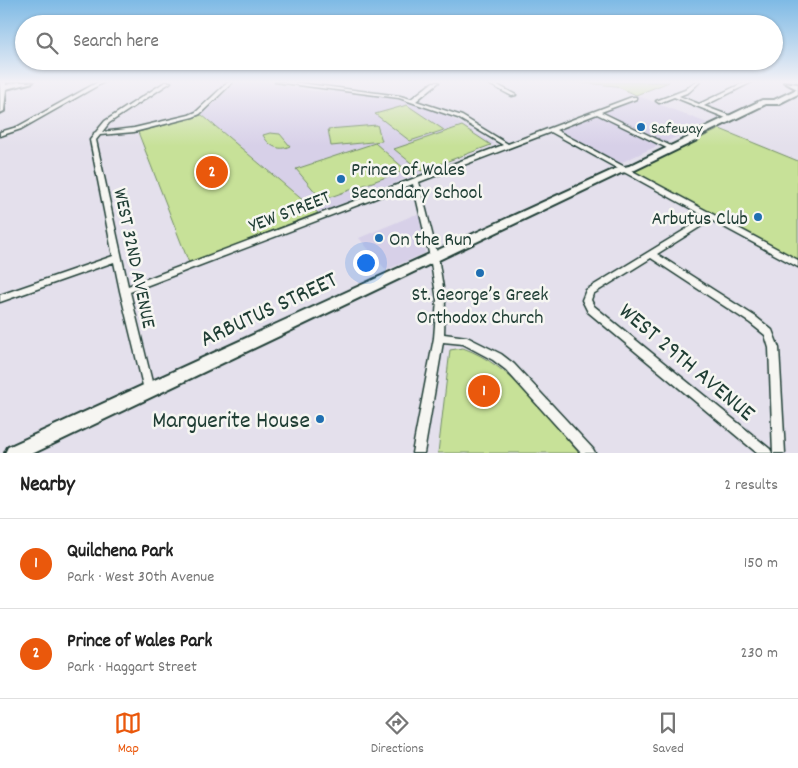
<!DOCTYPE html>
<html lang="en">
<head>
<meta charset="utf-8">
<style>
	:root { --surface:#fff; --page:#f2f2f2; --text:#222; --muted:#767676; --line:#e0e0e0; --accent:#ea580c }
	body { margin:0; font-family:Dekko,sans-serif; background:var(--page); color:var(--text) }
	.you { position:absolute; left:365px; top:262px; width:18px; height:18px; margin:-12px; border:4px solid #fff; border-radius:50%; background:#1a73e8; box-shadow:0 0 0 8px #1a73e833 }
	.badge { display:grid; place-items:center; width:32px; height:32px; border-radius:50%; background:var(--accent); color:#fff; font-size:16px; font-weight:700 }
	.pin { position:absolute; translate:-50% -50%; border:2px solid #fff; box-shadow:0 1px 5px #0006 }
	.list { margin:0; padding:0; list-style:none }
	h2 { display:flex; justify-content:space-between; align-items:center; height:65px; margin:0; padding:0 20px; font-size:21px }
	h2 small { font-size:16px; font-weight:400; color:var(--muted) }
	.list li { display:grid; grid-template-columns:32px 1fr auto; gap:15px; align-items:center; box-sizing:border-box; height:90px; padding:0 20px; border-top:1px solid var(--line) }
	.list b { display:block; font-size:19px; white-space:nowrap }
	.list p { margin:0; font-size:16px; white-space:nowrap; color:var(--muted) }
	.list em { font-size:16px; font-style:normal; color:var(--muted) }
	.icon { flex:none; width:28px; height:28px; fill:none; stroke:currentColor; stroke-width:2; stroke-linecap:round; stroke-linejoin:round }
	.map { position:relative; flex:none; width:798px; height:453px; overflow:hidden }
	.search { position:absolute; background:var(--surface); box-shadow:0 1px 4px #0004; left:15px; right:15px; top:15px; height:55px; display:flex; align-items:center; gap:12px; box-sizing:border-box; padding:0 18px; border-radius:28px; color:var(--muted); font-size:19px }
	.sheet { height:245px; background:var(--surface) }
	nav { display:flex; justify-content:space-around; align-items:center; box-sizing:border-box; height:70px; border-top:1px solid var(--line); background:var(--surface); font-size:14px; color:var(--muted) }
	nav a { display:grid; justify-items:center; gap:2px }
	nav .on { color:var(--accent) }
	.map>svg:first-child { display:block }
</style>
</head>
<body>
<div class="map">
<svg width="798" height="453" viewBox="0 0 798 453">
	<rect width="100%" height="100%" fill="#e4e0ec"/>
	<filter id="ink" filterUnits="userSpaceOnUse"><feTurbulence type="fractalNoise" baseFrequency=".02" numOctaves="2"/><feDisplacementMap in="SourceGraphic" scale="10" xChannelSelector="R" yChannelSelector="G"/><feConvolveMatrix kernelMatrix="1 2 1 2 8 2 1 2 1" color-interpolation-filters="sRGB"/></filter>
	<g filter="url(#ink)">
		<g fill="#d7d0e8">
			<path d="M236,82H268L313,91L364,93L394,99L435,111L453,119L494,144L318,213L202,115Z"/>
			<path d="M636,95L707,123L620,163L554,127L553,126Z"/>
			<path d="M414,215H419L425,253L386,270L359,238Z"/>
		</g>
		<g fill="#c7e198" stroke="#738f66">
			<path d="M575,82H669L636,95L616,86Z"/>
			<path d="M407,105L444,130L410,141L375,114Z"/>
			<path d="M202,115L318,213L189,263L138,132Z"/>
			<path d="M377,125L382,141L331,146L328,129Z"/>
			<path d="M462,126L491,145L421,171L394,149Z"/>
			<path d="M720,129L798,161V260L635,172V169Z"/>
			<path d="M270,133L280,134L290,146C278,152 268,145 263,135Z"/>
			<path d="M375,143L406,170L322,200L296,169Z"/>
			<path d="M463,348C513,366 545,415 579,453H438L450,350Z"/>
		</g>
		<g fill="none" stroke-linecap="round" stroke-linejoin="round">
			<defs>
				<g id="minor">
					<path d="M98,82H104L21,129L0,136V132L17,127Z"/>
					<path d="M165,82H171L109,123L102,132L134,128L189,115L196,112L228,82H233L200,114L193,117L134,132L100,135L96,140L128,286L503,145L458,118L399,98L275,82H292L400,96L411,99L433,82H439L416,101L462,116L508,144L632,97H636V99L601,112L675,148V150H671L597,114L556,130L798,260V267L711,220L657,254L756,317L772,330L779,348L785,453H773L769,348L765,335L750,323L651,258L593,294L591,300L594,306L770,449L772,453H757L588,312L582,300L586,290L706,217L551,132L419,182L438,257L445,300L444,334L467,337L501,354L514,364L593,449L595,453H581L506,370L493,360L463,344L443,342L424,453H412L434,338L437,300L430,257L413,184L130,292L154,390L153,394L149,395L145,394L120,291L114,262L0,302V295L113,256L90,140L94,135V133L96,132L105,121Z"/>
					<path d="M485,82H492L516,95L512,96Z"/>
					<path d="M695,82H700L689,92L679,96L699,104L745,82H752L704,106L733,117L734,118L731,120L674,97L659,103L656,101L685,90Z"/>
				</g>
				<path id="tertiary" d="M0,82H6V85L18,82H33L6,89L4,111L0,113Z"/>
				<path id="secondary" d="M784,82L798,84V94L778,104H766L700,136L697,140L635,170L621,173L34,453H5L8,447L615,169L629,166L689,137L686,135L687,133L695,132L762,100H774L797,89Z"/>
			</defs>
			<use href="#minor" stroke="#1f3d34" stroke-width="3"/>
			<use href="#tertiary" stroke="#1f3d34" stroke-width="4"/>
			<use href="#secondary" stroke="#1f3d34" stroke-width="4"/>
			<use href="#minor" fill="#f6f6f2" fill-rule="evenodd"/>
			<use href="#tertiary" fill="#f6f6f2" fill-rule="evenodd"/>
			<use href="#secondary" fill="#f6f6f2" fill-rule="evenodd"/>
		</g>
	</g>
	<linearGradient id="sky" x2="0" y2="1"><stop stop-color="#7ebae5"/><stop offset="0.56" stop-color="#f3f1f6"/><stop offset="1" stop-color="#f3f1f6" stop-opacity="0"/></linearGradient>
	<rect width="798" height="146" fill="url(#sky)"/>
	<g fill="#1f6fb2" stroke="#f6f6f2" stroke-width="2">
		<circle cx="641" cy="127" r="5"/>
		<circle cx="341" cy="179" r="5"/>
		<circle cx="758" cy="217" r="5"/>
		<circle cx="379" cy="238" r="5"/>
		<circle cx="480" cy="273" r="5"/>
		<circle cx="320" cy="419" r="5"/>
	</g>
	<g text-anchor="middle" stroke-width="5" stroke-linejoin="round" paint-order="stroke">
		<g font-size="16" fill="#1f3d34" stroke="#f6f6f2" text-anchor="start">
			<text x="651" y="133">Safeway</text>
		</g>
		<g font-size="20" fill="#1f3d34" stroke="#f6f6f2" text-anchor="start">
			<text x="351" y="175">Prince of Wales<tspan x="351" dy="23">Secondary School</tspan></text>
			<text x="748" y="224" text-anchor="end">Arbutus Club</text>
			<text x="389" y="245">On the Run</text>
			<text x="480" y="300" text-anchor="middle">St. George’s Greek<tspan x="480" dy="23">Orthodox Church</tspan></text>
		</g>
		<g font-size="20" fill="#1f3d34" stroke="#f6f6f2">
			<text transform="translate(289 210) rotate(-21)" y="7">YEW STREET</text>
			<text transform="translate(136 258) rotate(78)" y="7">WEST 32ND AVENUE</text>
		</g>
		<g font-size="24" fill="#1f3d34" stroke="#f6f6f2">
			<text transform="translate(268 308) rotate(-25)" y="8">ARBUTUS STREET</text>
			<text transform="translate(688 361) rotate(40)" y="8">WEST 29TH AVENUE</text>
		</g>
		<g font-size="24" fill="#1f3d34" stroke="#f6f6f2" text-anchor="end">
			<text x="310" y="427">Marguerite House</text>
		</g>
	</g>
</svg>
<div class="you"></div>
<div class="pin badge" style="left:484px;top:391px">1</div>
<div class="pin badge" style="left:212px;top:172px">2</div>
<div class="search"><svg class="icon" aria-label="search" viewBox="0 0 24 24"><circle cx="10" cy="10" r="6"/><path d="M15 15l6 6"/></svg>Search here</div>
</div>
<section class="sheet">
<h2>Nearby<small>2 results</small></h2>
<ul class="list">
<li><span class="badge">1</span><div><b>Quilchena Park</b><p>Park · West 30th Avenue</p></div><em>150 m</em></li>
<li><span class="badge">2</span><div><b>Prince of Wales Park</b><p>Park · Haggart Street</p></div><em>230 m</em></li>
</ul>
</section>
<nav>
<a class="on"><svg class="icon" aria-label="map" viewBox="0 0 24 24"><path d="M3 6l6-2 6 2 6-2v14l-6 2-6-2-6 2zM9 4v14M15 6v14"/></svg>Map</a>
<a><svg class="icon" aria-label="directions" viewBox="0 0 24 24"><path d="M12 3l9 9-9 9-9-9zM9 14v-3h6M13 9l2 2-2 2"/></svg>Directions</a>
<a><svg class="icon" aria-label="saved" viewBox="0 0 24 24"><path d="M7 4h10v16l-5-4-5 4z"/></svg>Saved</a>
</nav>
</body>
</html>
